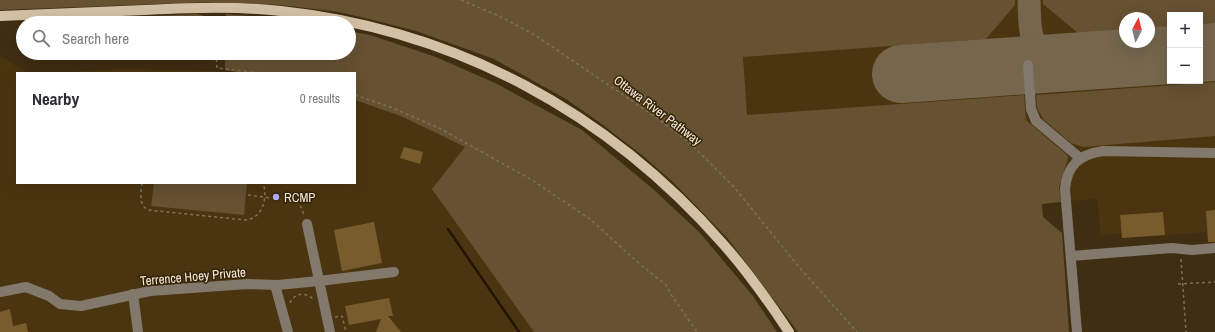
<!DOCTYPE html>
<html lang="en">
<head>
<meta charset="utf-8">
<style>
	:root { --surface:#fff; --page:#f2f2f3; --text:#2b2b33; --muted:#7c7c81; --line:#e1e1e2 }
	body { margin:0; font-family:"Archivo Narrow",sans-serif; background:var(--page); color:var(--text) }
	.controls { position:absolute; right:12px; top:12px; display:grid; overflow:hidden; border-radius:0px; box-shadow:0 4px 16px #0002 }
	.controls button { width:36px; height:36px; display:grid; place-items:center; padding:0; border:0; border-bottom:1px solid var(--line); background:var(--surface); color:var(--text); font:20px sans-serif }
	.compass { position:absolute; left:1119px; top:12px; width:36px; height:36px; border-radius:50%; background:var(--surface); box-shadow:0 4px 16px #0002; rotate:7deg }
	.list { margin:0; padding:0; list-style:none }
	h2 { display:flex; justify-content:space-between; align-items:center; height:52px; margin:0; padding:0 16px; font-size:17px }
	h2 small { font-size:13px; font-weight:400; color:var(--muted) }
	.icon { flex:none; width:22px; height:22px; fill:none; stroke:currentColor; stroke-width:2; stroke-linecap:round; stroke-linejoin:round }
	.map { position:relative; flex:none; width:1215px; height:332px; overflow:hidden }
	.search { position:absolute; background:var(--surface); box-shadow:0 4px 16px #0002; left:16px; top:16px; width:340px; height:44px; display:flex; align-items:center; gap:10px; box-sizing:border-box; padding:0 14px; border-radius:22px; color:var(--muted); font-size:15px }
	.panel { position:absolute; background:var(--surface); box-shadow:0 4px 16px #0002; left:16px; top:72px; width:340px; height:112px; border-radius:0px }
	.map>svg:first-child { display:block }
</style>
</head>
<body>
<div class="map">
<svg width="1215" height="332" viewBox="0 0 1215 332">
	<rect width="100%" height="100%" fill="#402e12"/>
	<g fill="#4b3510" fill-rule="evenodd">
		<path d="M738,0H1215V211L1208,232L1165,235L1163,212L1120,215L1121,233L1101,235L1097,199L812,220L747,115ZM1170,15H1200V81H1170ZM1125,18H1149V42H1125Z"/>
		<path d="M0,56L29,73H17V183H355V100L403,117L465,147L692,332H0Z"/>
		<path d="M123,69L213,71L230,73H49Z"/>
	</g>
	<g fill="#665131">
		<path d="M0,0H1015V5L986,39L743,57L747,115L1024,95L1026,120L1067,155L1068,158L1059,187L1061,202L1042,204L1043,217L1062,233L1069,332H798L729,240L674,183L642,155L599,122L566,99L494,59L416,31L373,20L339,12L280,5L213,2L0,10Z"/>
		<path d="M1043,0H1215V23L1200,24V15H1170V26L1149,28V18H1125V30L1078,33L1043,4Z"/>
		<path d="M197,14L205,16L209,23H54L62,20Z"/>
		<path d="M226,14L285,19L307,23H226Z"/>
		<path d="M349,31L370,35L436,57L495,83L582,130L653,189L700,233L753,296L777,332H534L432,189L465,147L403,117L355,100V73H242L225,70V53H349Z"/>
		<path d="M1215,82V136L1083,147L1071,143L1043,119L1037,108L1036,95Z"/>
		<path d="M154,183H247L244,215L151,206Z"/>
	</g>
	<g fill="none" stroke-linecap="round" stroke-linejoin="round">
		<path stroke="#221400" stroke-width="2.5" d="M448,229L519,332"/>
		<path stroke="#76664e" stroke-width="23" d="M1029,0C1030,19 1027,45 1047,56C1053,60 1060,61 1067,63"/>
		<g stroke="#76664e" stroke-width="58">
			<path d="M1200,53L1215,52"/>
			<path d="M901,74L1170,55"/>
		</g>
	</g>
	<g fill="#785c2d">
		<path d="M404,147L423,152L420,164L400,158Z"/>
		<path d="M1215,210V242H1208L1206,211Z"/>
		<path d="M1163,212L1165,235L1122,238L1120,215Z"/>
		<path d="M374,222L382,263L342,271L334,230Z"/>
		<path d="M389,298L393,316H388L401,332H376L381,319L349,325L345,306Z"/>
		<path d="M10,309L13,326L26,323L28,332H0V312Z"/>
	</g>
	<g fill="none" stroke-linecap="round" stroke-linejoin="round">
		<g stroke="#807059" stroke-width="1.5" stroke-dasharray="3 3" stroke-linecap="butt">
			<path d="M461,0L497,15L535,35L657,118L689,142L734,187L799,267L857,332"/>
			<path d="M216,53L217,68L259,73"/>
			<path d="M355,95L390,107L439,128L532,180L590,219L642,266L666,285L672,296L697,332"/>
			<path d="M142,183C141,193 138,204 148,210L245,220C263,219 268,197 263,183"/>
			<path d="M248,195L294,201C301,204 302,209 304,216"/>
			<path d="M1181,259L1186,332"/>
			<path d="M1178,284L1215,282"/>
			<path d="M290,303C295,292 306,292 314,300"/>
			<path d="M335,317L342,316L346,332"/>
		</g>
		<g stroke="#82796c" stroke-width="10">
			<path d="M1028,65L1031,109L1036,121L1080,158"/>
			<path d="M307,224L330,332"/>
			<path d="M1071,256L1172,248L1192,250L1215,248"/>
			<path d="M275,285L288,332"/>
			<path d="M0,292L26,287L49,296L60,304L81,306L150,291L248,284L278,285L319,281L394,272"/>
			<path d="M133,294L138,332"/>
			<path d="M1077,332L1065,189C1067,165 1080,154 1103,151L1215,153"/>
		</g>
		<path stroke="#d3c1a5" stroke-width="10" d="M0,16C48,14 97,12 145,10C191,8 236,6 281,11C456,30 608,112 724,245C748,272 769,302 789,332"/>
	</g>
	<circle fill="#b4acf9" stroke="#352407" stroke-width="1.5" cx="276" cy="197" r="4"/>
	<g text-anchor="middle" stroke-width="3" stroke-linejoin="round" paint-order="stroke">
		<g font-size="13" fill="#f4e9d9" stroke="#352407">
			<text transform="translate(658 110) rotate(37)" y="5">Ottawa River Pathway</text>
			<text transform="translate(193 276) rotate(-5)" y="5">Terrence Hoey Private</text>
		</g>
		<g font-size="13" fill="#f4e9d9" stroke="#352407" text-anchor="start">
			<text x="284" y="202">RCMP</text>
		</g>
	</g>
</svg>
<div class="controls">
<button>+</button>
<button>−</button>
</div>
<svg class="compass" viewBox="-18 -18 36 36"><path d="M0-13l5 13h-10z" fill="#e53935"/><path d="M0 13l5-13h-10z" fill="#7c7c81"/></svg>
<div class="search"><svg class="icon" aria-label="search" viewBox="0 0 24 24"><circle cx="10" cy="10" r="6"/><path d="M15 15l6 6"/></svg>Search here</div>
<section class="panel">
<h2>Nearby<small>0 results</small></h2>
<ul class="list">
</ul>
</section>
</div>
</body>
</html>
